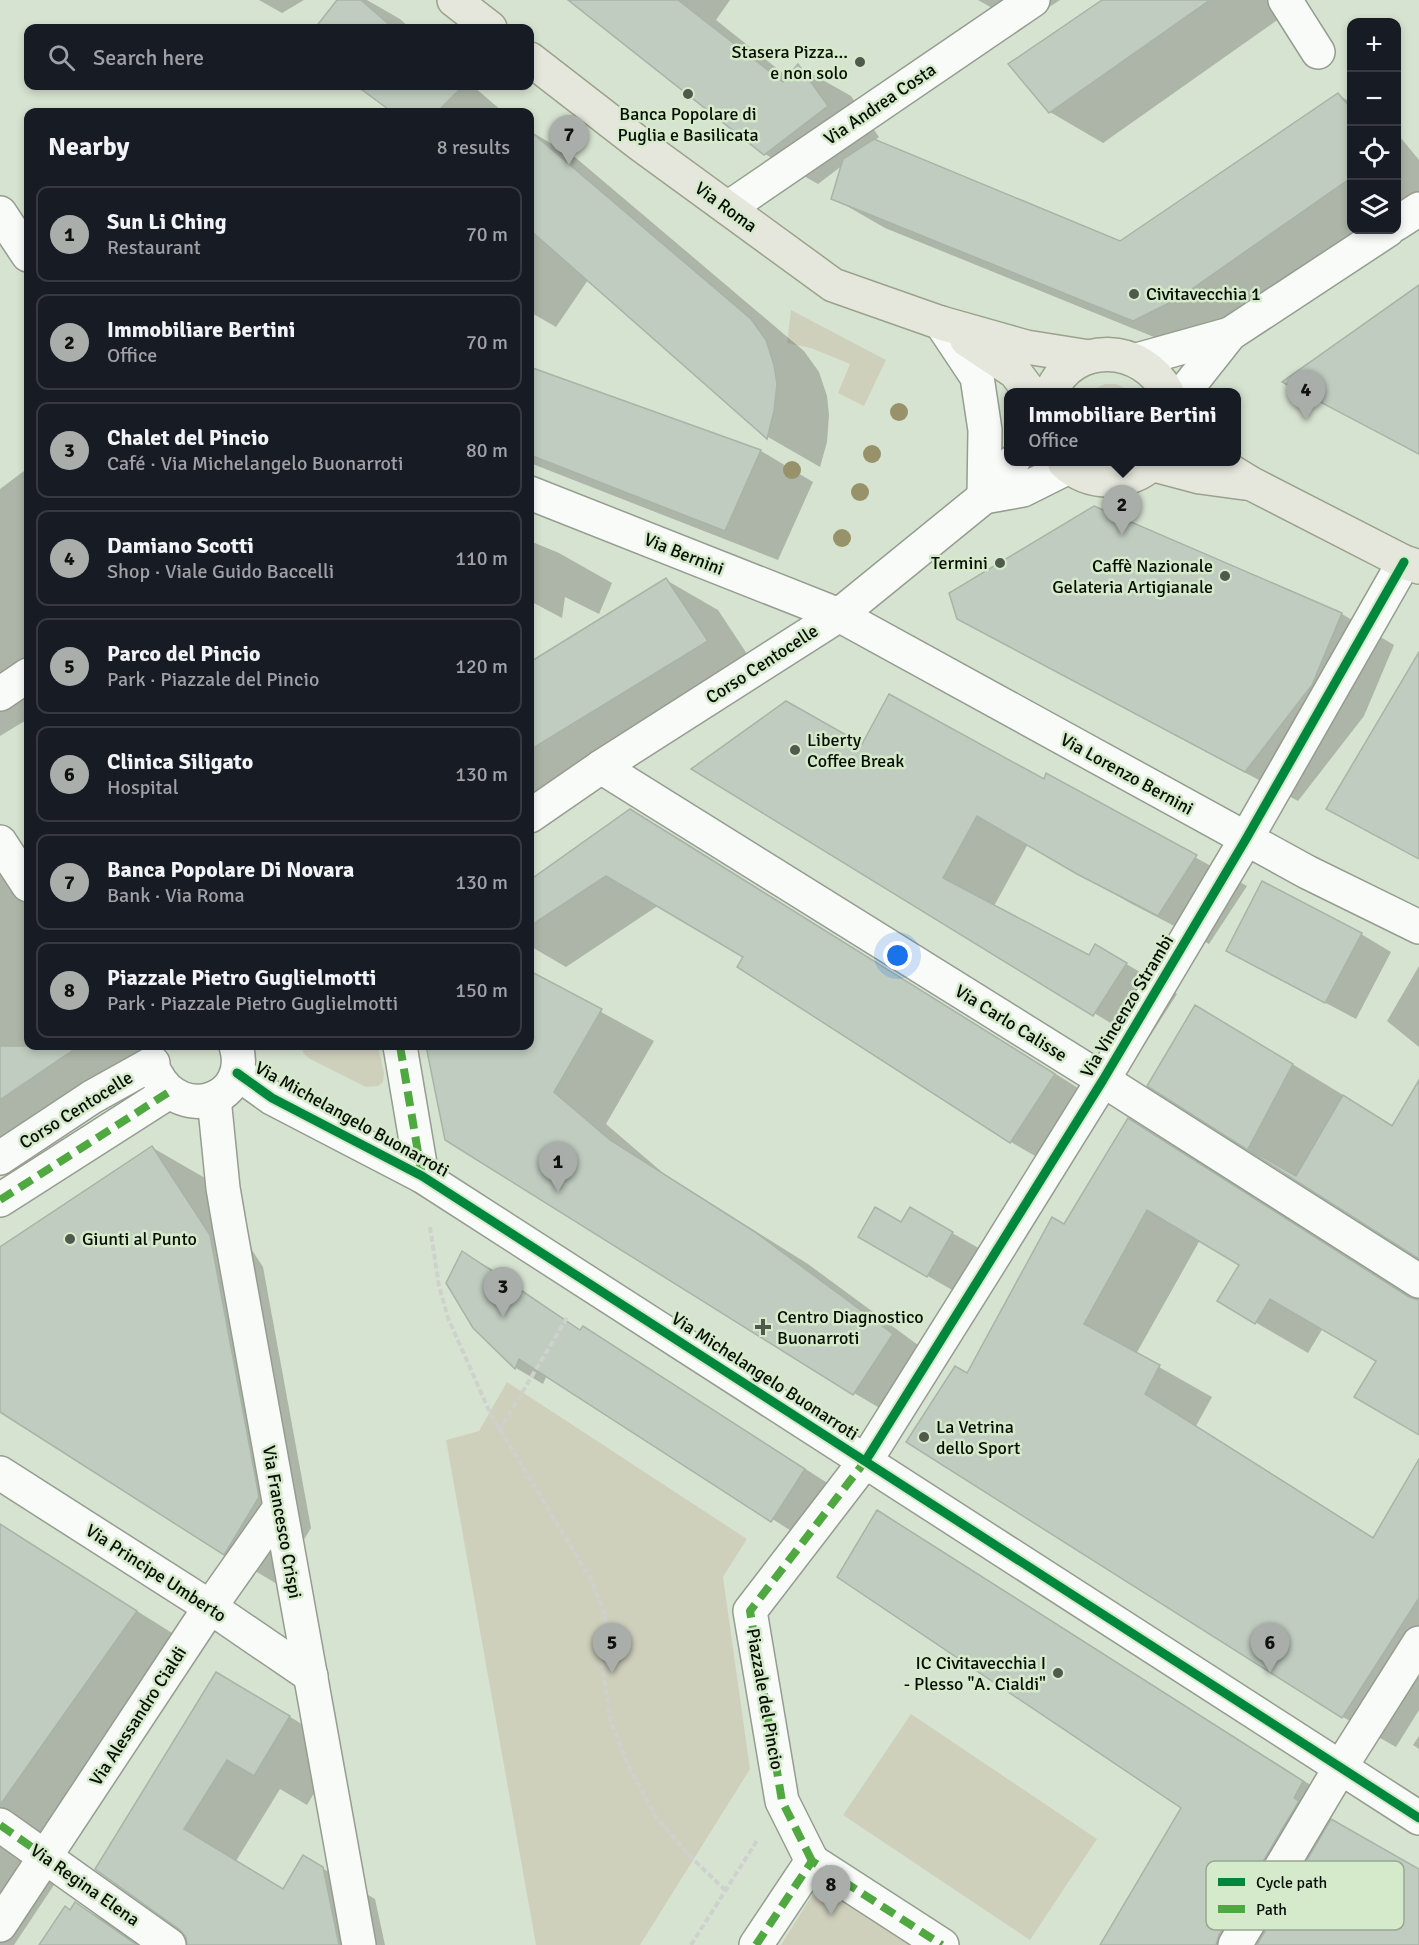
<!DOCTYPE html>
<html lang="en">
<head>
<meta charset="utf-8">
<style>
	:root { --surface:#171b24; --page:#242831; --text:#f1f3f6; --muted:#9ea1a6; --line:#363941; --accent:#a9aeaa }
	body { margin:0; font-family:Signika,sans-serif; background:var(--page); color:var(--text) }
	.controls { position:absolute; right:18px; top:18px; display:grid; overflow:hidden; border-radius:12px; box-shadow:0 3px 9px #0003 }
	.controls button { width:54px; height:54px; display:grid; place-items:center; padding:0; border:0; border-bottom:2px solid var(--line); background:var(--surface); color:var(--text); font:30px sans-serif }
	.you { position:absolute; left:898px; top:956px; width:21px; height:21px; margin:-15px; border:4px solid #fff; border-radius:50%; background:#1a73e8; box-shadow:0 0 0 9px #1a73e833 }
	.badge { display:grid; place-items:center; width:39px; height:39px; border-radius:50%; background:var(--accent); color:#111; font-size:20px; font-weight:700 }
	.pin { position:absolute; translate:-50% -50px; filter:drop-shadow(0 2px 3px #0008) }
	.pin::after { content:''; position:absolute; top:32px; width:21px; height:18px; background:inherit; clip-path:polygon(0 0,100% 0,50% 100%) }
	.popup { position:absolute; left:1004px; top:388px; width:237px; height:78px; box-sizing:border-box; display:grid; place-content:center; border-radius:12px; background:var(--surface); filter:drop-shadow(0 2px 4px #0005); font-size:20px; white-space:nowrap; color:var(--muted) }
	.popup b { font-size:22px; color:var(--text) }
	.popup::after { content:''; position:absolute; left:50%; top:100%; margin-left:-12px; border:12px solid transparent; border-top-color:var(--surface) }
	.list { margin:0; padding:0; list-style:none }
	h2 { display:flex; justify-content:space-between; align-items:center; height:78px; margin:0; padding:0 24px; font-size:26px }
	h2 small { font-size:20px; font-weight:400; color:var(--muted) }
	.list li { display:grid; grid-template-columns:39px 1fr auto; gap:18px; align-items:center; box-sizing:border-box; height:96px; margin:0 12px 12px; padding:0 12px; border:2px solid var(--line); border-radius:12px }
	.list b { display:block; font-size:22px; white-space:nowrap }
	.list p { margin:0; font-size:20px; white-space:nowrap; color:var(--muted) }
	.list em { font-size:20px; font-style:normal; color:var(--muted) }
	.icon { flex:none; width:33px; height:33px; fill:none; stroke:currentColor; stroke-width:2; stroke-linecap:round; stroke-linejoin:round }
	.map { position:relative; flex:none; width:1419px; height:1945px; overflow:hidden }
	.search { position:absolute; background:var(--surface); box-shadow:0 3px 9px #0003; left:24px; top:24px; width:510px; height:66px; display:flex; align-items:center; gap:15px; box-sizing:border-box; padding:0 21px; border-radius:12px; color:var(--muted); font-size:22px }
	.panel { position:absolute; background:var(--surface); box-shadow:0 3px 9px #0003; left:24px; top:108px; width:510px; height:942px; border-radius:12px }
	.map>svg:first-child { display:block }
</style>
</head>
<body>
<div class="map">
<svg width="1419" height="1945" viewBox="0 0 1419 1945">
	<rect width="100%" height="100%" fill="#d7e3d1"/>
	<g fill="#cfd0bc">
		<path d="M791,310L886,360L864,406L838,393L850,364L811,348L787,343Z"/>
		<path d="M1105,384H1116L1134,392H1087Z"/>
		<path d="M301,1046H378L384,1073L383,1082L378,1086L366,1087L310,1059L304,1054Z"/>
		<path d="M507,1382L747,1539L723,1577L750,1769L640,1945H536L446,1440L479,1431Z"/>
		<path d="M911,1714L1097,1839L1030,1940L843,1815Z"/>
		<path d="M818,1886L910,1945H781Z"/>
	</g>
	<g fill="#0003">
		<path d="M259,0H304L282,13Z"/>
		<path d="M339,0H367L400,19L410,28H317Z"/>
		<path d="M571,0H730L716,20L789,78L798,66L851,96L879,137L874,141L1120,243L1338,95L1352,103V230H1372L1186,350L885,228L833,198L843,165L818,184L765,154Z"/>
		<path d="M978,0H1060L1022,25Z"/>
		<path d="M1104,0H1270L1283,16L1103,143L1050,112Z"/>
		<path d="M359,86H473L503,112H394Z"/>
		<path d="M530,131L576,158L804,351L819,372L827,396L829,415L827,442L820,467L768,437L588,280L556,327L530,312Z"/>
		<path d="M1396,132L1419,160V196L1396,212Z"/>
		<path d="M1419,287V455L1285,381Z"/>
		<path d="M530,368L761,451L813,482L778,560L530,463Z"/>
		<path d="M28,468V719L0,736V489Z"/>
		<path d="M1094,508L1342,614L1394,645L1364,716L1298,801L1012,648L959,618Z"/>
		<path d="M530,541L559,553L612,583L599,614L565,597L562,618L530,601Z"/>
		<path d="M666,580L718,610L759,672L530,813V663Z"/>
		<path d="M862,746L1044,781L1047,775L1247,886L1209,944L1130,903L1028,844L994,906L1089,957L1096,946L1177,994L1145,1044L694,769Z"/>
		<path d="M631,810L683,841L1107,1106L1063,1172L1011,1142L739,966L745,957L659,905L566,967L530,946V882Z"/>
		<path d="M0,835L28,876V1046H147L154,1055L0,1162Z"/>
		<path d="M1361,934L1391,952L1356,1019L1228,951Z"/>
		<path d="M1419,966V1047L1387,1021Z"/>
		<path d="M530,973L654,1041L606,1124L663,1173L808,1264L945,1365L907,1424L854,1393L447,1140L427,1046H530Z"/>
		<path d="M1248,1037L1394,1126L1419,1083V1257L1149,1085Z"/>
		<path d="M1128,1120L1181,1150L1418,1301L1419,1434L1378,1360L1323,1328L1308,1353L1219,1301L1241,1264L1200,1240L1136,1354L1212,1397L1196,1426L1374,1538L1419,1462V1710L1396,1747L1343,1717L908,1441L967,1375L1065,1226Z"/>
		<path d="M153,1148L205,1178L263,1267L311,1528L277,1584L225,1553L0,1411V1249Z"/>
		<path d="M910,1209L1005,1263L980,1306L860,1237L901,1224Z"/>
		<path d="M463,1253L490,1268L582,1331L584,1328L611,1344L832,1486L799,1536L547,1375L543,1384L516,1368L474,1327Z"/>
		<path d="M878,1512L914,1533L1339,1803L1330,1820L1419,1871V1945H1102L1183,1807Z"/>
		<path d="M0,1525L188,1643L52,1836L56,1882L14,1945H0Z"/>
		<path d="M269,1704L341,1748L307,1805L280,1789L236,1861L284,1890L303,1857L375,1899L385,1945H189L188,1937L181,1929L97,1869Z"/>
		<path d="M1419,1736V1749L1413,1745Z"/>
		<path d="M76,1904L128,1934L144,1945H41Z"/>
	</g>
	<g fill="#c0ccc0" stroke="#a8b4a7" stroke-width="1.5">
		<path d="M337,0H361L393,28H315Z"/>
		<path d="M568,0H678L783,82L798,64L828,106L764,155Z"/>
		<path d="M1102,0H1210L1049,113L1008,64Z"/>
		<path d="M357,86H455L460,89L437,112H392Z"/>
		<path d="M1338,93L1352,110V177L1179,298L1133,321L831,199L843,159L874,139L1120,241Z"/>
		<path d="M530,131L751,319L766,340L774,365L777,384L774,411L767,439L530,230Z"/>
		<path d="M1419,285V454L1282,382Z"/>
		<path d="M530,367L761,450L725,531L530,455Z"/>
		<path d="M1094,506L1342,613L1312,685L1245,772L957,619L949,593Z"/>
		<path d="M666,578L708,641L530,750V662Z"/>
		<path d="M1419,652V859L1326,809Z"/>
		<path d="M889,694L1044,779L1046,773L1197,855L1158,916L1077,874L977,816L943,878L1089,955L1095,944L1127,963L1093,1016L691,769L786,701L862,744Z"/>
		<path d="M630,809L1055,1074L1010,1143L737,967L743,957L606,876L530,926V880Z"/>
		<path d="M1262,881L1362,933L1325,1003L1226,951Z"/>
		<path d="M530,971L602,1009L554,1092L610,1140L755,1232L893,1334L853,1395L445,1140L426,1046H530Z"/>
		<path d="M1195,1005L1293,1064L1248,1149L1296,1176L1343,1095L1392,1126L1419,1080V1259L1147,1086Z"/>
		<path d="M0,1046H79L0,1100Z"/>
		<path d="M1128,1118L1409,1297L1419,1300V1435L1354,1397L1376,1361L1270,1299L1255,1324L1217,1301L1239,1265L1147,1210L1084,1324L1160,1365L1145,1394L1373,1538L1419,1459V1598L1342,1718L906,1442L955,1366L967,1373L1052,1217L1064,1224Z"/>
		<path d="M152,1146L210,1235L259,1497L224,1555L0,1412V1247Z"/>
		<path d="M875,1207L901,1222L910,1207L953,1232L927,1277L858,1237Z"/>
		<path d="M462,1251L580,1330L583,1326L805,1469L771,1522L519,1359L515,1369L473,1328L446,1283Z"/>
		<path d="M877,1510L1303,1781L1294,1798L1299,1801L1219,1935L1216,1945H1100L1181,1808L837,1577Z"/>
		<path d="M0,1524L137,1611L0,1805Z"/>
		<path d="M216,1672L290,1716L254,1776L227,1760L184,1829L283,1889L303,1855L323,1867L339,1945H187L186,1937L180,1930L95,1869Z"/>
		<path d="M1331,1819L1419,1869V1945H1257Z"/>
		<path d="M75,1902L137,1945H39L65,1906L70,1910Z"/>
	</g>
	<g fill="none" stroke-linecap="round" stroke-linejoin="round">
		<defs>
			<g id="minor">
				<path d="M1285,0L1318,52"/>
				<path d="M728,208L1033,0"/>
				<path d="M0,213L28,255"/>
				<path d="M1396,224L1419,209"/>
				<path d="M941,323L977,377L985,430L984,497"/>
				<path d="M1137,360L1230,334"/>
				<path d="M1184,392L1230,334L1388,230"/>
				<path d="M530,493L839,615L1307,872L1419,927"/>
				<path d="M984,497L1023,490L1069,467"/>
				<path d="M0,694L28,675"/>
				<path d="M601,767L1103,1080L1419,1281"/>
				<path d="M530,816L601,767L839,615L984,497L1013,462"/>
				<path d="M0,842L28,885"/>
				<path d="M400,1046L422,1176"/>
				<path d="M237,1073L272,1098L422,1176L1419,1818"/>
				<path d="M156,1074C183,1125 252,1098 236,1046"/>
				<path d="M214,1098L223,1188L230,1229L359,1945"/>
				<path d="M0,1158L92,1097L153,1063"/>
				<path d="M0,1200L169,1092"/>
				<path d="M0,1473L210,1607L311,1676"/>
				<path d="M0,1825L169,1945"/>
				<path d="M812,1861L782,1801L750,1611L866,1460L985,1270L1103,1080L1246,839L1404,562"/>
				<path d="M0,1925L210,1607L279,1509"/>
				<path d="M756,1945L812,1861L942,1945"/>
				<path d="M1235,1945L1340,1768L1419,1643"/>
			</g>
			<g id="major">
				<path d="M454,0L490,28"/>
				<path d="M530,59L641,145L833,285L941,323L1026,347L1089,357"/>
				<path d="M967,340L1015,372L1030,392"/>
				<path d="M1051,392C1073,340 1143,344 1167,392"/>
				<path d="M1064,462C1089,486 1129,486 1154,462"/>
				<path d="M1216,462L1252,484L1404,562L1419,567"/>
				<path d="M1151,464L1200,477L1244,483"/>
			</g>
		</defs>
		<use href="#minor" stroke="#949d8f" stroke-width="36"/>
		<use href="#major" stroke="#9ba28a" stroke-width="36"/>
		<g stroke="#ced1cd" stroke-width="4" stroke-dasharray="6 3" stroke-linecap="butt">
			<path d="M430,1227L439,1286L448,1318L491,1415L592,1581L605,1615L602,1661L610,1719L628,1765L656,1817L690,1856L725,1890"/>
			<path d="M499,1431L568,1316"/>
			<path d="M691,1945L758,1839"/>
		</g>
		<use href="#minor" stroke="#f9fbf8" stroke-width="33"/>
		<use href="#major" stroke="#e5e7dc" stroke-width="33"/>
		<g stroke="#50a840" stroke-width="8" stroke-dasharray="15 8" stroke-linecap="butt">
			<path d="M400,1046L422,1176"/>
			<path d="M0,1200L169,1092"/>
			<path d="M0,1825L46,1857"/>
			<path d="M812,1861L782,1801L750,1611L866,1460"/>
			<path d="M756,1945L812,1861L942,1945"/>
		</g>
		<defs>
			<g id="cycleway">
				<path d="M237,1073L272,1098L422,1176L1419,1818"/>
				<path d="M866,1460L1103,1080L1246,839L1404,562"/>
			</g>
		</defs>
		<use href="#cycleway" stroke="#d5eaca" stroke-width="13"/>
		<use href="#cycleway" stroke="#00873e" stroke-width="9"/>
	</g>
	<g fill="#98926a">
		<circle cx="899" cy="412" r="9"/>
		<circle cx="872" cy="454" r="9"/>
		<circle cx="792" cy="470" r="9"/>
		<circle cx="860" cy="492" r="9"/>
		<circle cx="842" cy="538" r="9"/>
	</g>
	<g fill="#50594c" stroke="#d5eaca" stroke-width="2">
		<circle cx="860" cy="62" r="6"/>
		<circle cx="688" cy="94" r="6"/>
		<circle cx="1134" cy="294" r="6"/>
		<circle cx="1000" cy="563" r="6"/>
		<circle cx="1225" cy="576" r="6"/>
		<circle cx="795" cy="750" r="6"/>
		<circle cx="70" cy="1239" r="6"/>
		<path d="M760 1318h6v6h6v6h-6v6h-6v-6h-6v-6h6z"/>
		<circle cx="924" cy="1437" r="6"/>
		<circle cx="1058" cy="1673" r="6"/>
	</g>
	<g text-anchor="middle" stroke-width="5" stroke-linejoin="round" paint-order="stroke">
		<g font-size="18" fill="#070e04" stroke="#d5eaca" text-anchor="start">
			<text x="848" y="58" text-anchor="end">Stasera Pizza...<tspan x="848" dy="21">e non solo</tspan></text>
			<text x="688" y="120" text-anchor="middle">Banca Popolare di<tspan x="688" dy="21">Puglia e Basilicata</tspan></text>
			<text x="1146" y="300">Civitavecchia 1</text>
			<text x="988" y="569" text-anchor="end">Termini</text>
			<text x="1213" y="572" text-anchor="end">Caffè Nazionale<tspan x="1213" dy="21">Gelateria Artigianale</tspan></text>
			<text x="807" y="746">Liberty<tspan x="807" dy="21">Coffee Break</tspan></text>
			<text x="82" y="1245">Giunti al Punto</text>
			<text x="777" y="1323">Centro Diagnostico<tspan x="777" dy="21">Buonarroti</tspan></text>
			<text x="936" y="1433">La Vetrina<tspan x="936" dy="21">dello Sport</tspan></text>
			<text x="1046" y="1669" text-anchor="end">IC Civitavecchia I<tspan x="1046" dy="21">- Plesso "A. Cialdi"</tspan></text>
		</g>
		<g font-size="18" fill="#070e04" stroke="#d5eaca">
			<text transform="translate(880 104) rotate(-34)" y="6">Via Andrea Costa</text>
			<text transform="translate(726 207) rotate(36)" y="6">Via Roma</text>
			<text transform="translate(684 554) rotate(22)" y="6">Via Bernini</text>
			<text transform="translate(762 664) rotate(-33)" y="6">Corso Centocelle</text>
			<text transform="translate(1127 774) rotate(29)" y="6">Via Lorenzo Bernini</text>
			<text transform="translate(1127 1006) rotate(-59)" y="6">Via Vincenzo Strambi</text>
			<text transform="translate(1011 1023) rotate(32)" y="6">Via Carlo Calisse</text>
			<text transform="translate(76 1110) rotate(-32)" y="6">Corso Centocelle</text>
			<text transform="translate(352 1119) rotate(29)" y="6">Via Michelangelo Buonarroti</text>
			<text transform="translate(765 1376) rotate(33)" y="6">Via Michelangelo Buonarroti</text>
			<text transform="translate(282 1522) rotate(80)" y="6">Via Francesco Crispi</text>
			<text transform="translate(156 1573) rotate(33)" y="6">Via Principe Umberto</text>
			<text transform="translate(765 1699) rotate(80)" y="6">Piazzale del Pincio</text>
			<text transform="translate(138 1716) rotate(-57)" y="6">Via Alessandro Cialdi</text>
			<text transform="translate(85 1885) rotate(35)" y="6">Via Regina Elena</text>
		</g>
	</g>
	<rect x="1206" y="1861" width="198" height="69" rx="9" fill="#d5eaca" stroke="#97a88f" stroke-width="1.5"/>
	<rect x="1218" y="1878" width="27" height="8" fill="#00873e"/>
	<rect x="1218" y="1905" width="27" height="8" fill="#50a840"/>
	<g font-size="16" fill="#070e04">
		<text x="1256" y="1888">Cycle path</text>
		<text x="1256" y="1915">Path</text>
	</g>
</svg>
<div class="controls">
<button>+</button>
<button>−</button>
<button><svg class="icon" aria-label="locate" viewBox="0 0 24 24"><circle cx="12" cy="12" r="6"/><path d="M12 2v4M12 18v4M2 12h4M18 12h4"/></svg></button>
<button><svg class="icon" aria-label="layers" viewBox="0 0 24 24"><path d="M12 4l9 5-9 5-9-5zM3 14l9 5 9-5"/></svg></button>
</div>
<div class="you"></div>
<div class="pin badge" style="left:558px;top:1192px">1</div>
<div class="pin badge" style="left:1122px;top:535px">2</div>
<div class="popup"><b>Immobiliare Bertini</b>Office</div>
<div class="pin badge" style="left:503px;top:1317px">3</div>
<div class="pin badge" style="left:1306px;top:420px">4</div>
<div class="pin badge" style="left:612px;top:1673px">5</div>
<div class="pin badge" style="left:1270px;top:1673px">6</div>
<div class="pin badge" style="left:569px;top:165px">7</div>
<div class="pin badge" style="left:831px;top:1915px">8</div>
<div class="search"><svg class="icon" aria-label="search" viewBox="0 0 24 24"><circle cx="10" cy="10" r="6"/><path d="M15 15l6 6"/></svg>Search here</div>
<section class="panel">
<h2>Nearby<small>8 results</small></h2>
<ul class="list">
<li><span class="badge">1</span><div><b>Sun Li Ching</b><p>Restaurant</p></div><em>70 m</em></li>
<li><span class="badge">2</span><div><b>Immobiliare Bertini</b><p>Office</p></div><em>70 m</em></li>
<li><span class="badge">3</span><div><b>Chalet del Pincio</b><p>Café · Via Michelangelo Buonarroti</p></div><em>80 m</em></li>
<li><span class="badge">4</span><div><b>Damiano Scotti</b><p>Shop · Viale Guido Baccelli</p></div><em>110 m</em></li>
<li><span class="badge">5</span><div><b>Parco del Pincio</b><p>Park · Piazzale del Pincio</p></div><em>120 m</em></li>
<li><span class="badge">6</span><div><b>Clinica Siligato</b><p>Hospital</p></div><em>130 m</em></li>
<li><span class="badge">7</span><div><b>Banca Popolare Di Novara</b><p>Bank · Via Roma</p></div><em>130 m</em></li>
<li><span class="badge">8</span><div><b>Piazzale Pietro Guglielmotti</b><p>Park · Piazzale Pietro Guglielmotti</p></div><em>150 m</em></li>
</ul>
</section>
</div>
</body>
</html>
